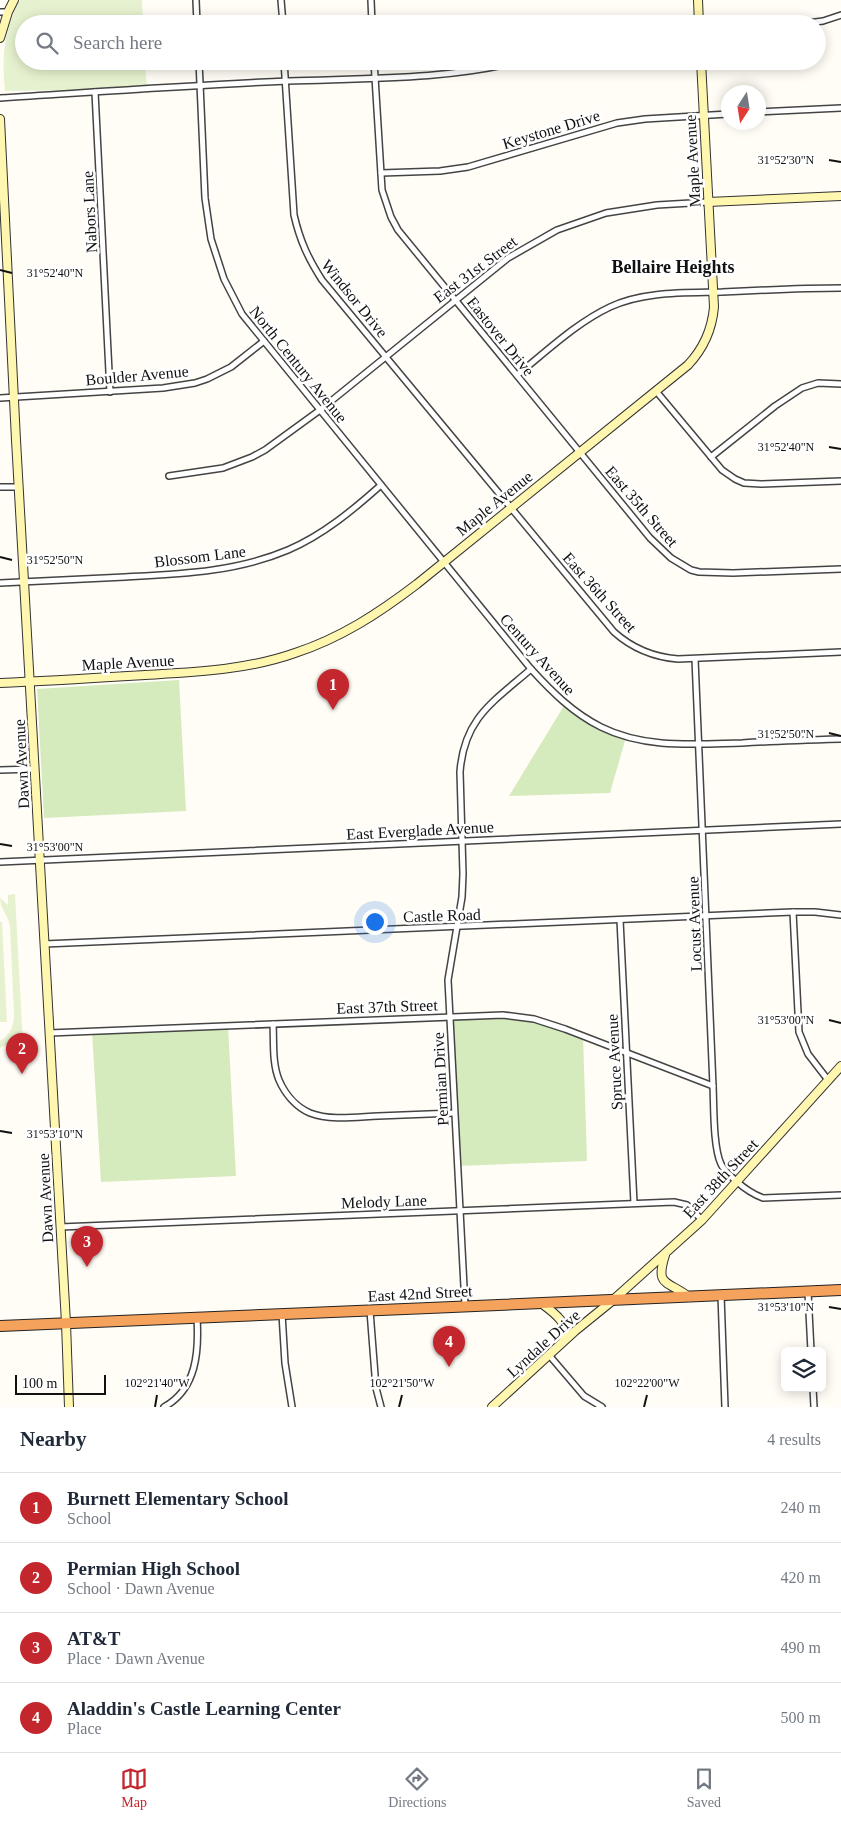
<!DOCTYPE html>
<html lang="en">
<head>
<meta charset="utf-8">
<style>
	:root { --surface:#fff; --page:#f2f2f3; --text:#1f2937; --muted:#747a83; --line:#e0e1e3; --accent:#c4262e }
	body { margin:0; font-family:"Times New Roman",serif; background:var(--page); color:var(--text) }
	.controls { position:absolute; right:15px; bottom:15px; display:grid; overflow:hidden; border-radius:8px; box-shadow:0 2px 12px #0003 }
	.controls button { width:45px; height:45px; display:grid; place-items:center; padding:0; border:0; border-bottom:1px solid var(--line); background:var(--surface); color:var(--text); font:25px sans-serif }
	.compass { position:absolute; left:721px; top:85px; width:45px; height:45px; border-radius:50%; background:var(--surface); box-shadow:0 2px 12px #0003; rotate:192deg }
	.scale { position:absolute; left:15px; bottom:12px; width:91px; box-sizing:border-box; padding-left:5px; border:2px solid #111; border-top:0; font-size:14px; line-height:18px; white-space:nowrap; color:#111; -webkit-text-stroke:4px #fff; paint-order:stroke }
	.you { position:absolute; left:374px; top:921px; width:18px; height:18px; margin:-12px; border:4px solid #fff; border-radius:50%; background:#1a73e8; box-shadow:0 0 0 8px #1a73e833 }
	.badge { display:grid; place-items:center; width:32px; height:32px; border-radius:50%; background:var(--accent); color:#fff; font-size:16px; font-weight:700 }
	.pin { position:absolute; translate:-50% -41px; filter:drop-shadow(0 1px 2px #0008) }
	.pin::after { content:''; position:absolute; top:26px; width:18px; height:15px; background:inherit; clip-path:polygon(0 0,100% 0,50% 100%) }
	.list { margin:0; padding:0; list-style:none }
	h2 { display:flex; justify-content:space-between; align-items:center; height:65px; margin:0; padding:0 20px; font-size:21px }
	h2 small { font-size:16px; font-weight:400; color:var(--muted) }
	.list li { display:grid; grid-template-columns:32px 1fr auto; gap:15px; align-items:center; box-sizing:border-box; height:70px; padding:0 20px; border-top:1px solid var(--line) }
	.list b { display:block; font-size:19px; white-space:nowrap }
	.list p { margin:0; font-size:16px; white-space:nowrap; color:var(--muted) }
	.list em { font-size:16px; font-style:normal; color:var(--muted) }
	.icon { flex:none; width:28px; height:28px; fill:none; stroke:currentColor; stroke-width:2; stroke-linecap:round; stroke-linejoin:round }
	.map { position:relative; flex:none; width:841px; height:1407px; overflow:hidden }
	.search { position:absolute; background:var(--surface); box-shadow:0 2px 12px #0003; left:15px; right:15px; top:15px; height:55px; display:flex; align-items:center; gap:12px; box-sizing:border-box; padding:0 18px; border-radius:28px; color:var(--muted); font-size:19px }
	.sheet { height:345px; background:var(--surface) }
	nav { display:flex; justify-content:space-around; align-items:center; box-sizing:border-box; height:70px; border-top:1px solid var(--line); background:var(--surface); font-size:14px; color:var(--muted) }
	nav a { display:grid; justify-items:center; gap:2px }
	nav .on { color:var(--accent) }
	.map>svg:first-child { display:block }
</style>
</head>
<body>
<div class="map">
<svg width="841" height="1407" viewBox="0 0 841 1407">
	<rect width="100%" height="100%" fill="#fffdf5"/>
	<g fill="#d5ebbd">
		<path d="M179,680L186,811L44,818L37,689Z"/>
		<path d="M565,704L578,713L626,737L610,793L509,796Z"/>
		<path d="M503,1015L533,1019L583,1036L587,1161L457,1166L450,1016Z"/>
		<path d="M228,1026L236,1176L101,1182L92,1031Z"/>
	</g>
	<g fill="#e6f2cf">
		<path d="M20,0H142L143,24H24V61H145L147,89L5,91C2,58 3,30 20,0Z"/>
		<path d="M15,894L23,1045H16L15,1035L7,1044L0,1048V1041C10,1035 14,1026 14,1015L10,926C8,915 0,908 0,898L8,905V895Z"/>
		<path d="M0,922H2L7,1022H0Z"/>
	</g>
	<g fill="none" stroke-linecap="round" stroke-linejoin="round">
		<defs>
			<g id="street">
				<path d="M196,0L197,24"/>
				<path d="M281,0L283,24"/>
				<path d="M371,0L372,24"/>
				<path d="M0,12H8"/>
				<path d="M800,24L823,21L841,15"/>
				<path d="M199,61L205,198L211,239L224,279L242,314L531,669C552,692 573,713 601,727C645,749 695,744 742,743C775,741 808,740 841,739"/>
				<path d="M284,61L294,215C300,241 308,258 322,280L614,632C633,649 653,657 678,659L841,652"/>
				<path d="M374,61L382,190L391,217L398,230L650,538L671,558L691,570L699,572L733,573L841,569"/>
				<path d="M95,92L110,392"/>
				<path d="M0,98C96,92 192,85 288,81C365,78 446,80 521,61"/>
				<path d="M758,112L841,108"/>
				<path d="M381,173L440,171L468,167L617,123L645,119L728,114"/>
				<path d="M517,375C546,352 576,323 610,307C644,291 685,293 722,292C762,290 802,288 841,288"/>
				<path d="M656,391L722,470L735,479L744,483L761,484L841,481"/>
				<path d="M0,398L163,388L195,383L207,379L231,367L264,341"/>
				<path d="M711,457L775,406L802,388L818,383L841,384"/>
				<path d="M169,476L223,468L252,457L265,450L320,410L508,258L557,230L606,213L657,205L708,202"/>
				<path d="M0,487H19"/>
				<path d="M0,583C42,581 83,579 125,577C181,574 236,572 288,550C323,535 353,510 381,485"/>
				<path d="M695,659L713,1086C714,1106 713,1147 721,1164C724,1171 731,1176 736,1181C745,1189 752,1194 763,1198L841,1195"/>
				<path d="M0,770L35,769"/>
				<path d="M0,862L841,824"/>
				<path d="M793,912L799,1032L808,1054L828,1080"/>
				<path d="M620,920L634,1203"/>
				<path d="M44,944L793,912H815L841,915"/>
				<path d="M273,1024C274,1042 272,1063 279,1080C285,1094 296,1107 310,1113C331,1121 356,1117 378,1116C403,1115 429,1114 454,1113"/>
				<path d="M49,1033L503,1015L534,1019L565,1029L713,1086"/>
				<path d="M60,1227L674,1202L687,1205L702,1220"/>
				<path d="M808,1292L811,1351"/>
				<path d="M721,1295L725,1407"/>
				<path d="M465,1306L448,980L462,897L463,874L460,772C464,718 493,702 531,669"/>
				<path d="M370,1311L376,1388L381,1407"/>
				<path d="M282,1314L285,1363L292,1407"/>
				<path d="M549,1355L584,1396L602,1407"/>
				<path d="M813,1388L814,1407"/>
				<path d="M164,1407C197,1389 199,1351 197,1318"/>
			</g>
			<g id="secondary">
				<path d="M698,0L699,24"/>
				<path d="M0,38L8,12L14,0"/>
				<path d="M0,119L16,440L66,1323L69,1407"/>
				<path d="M708,202L841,196"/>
				<path d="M0,683C48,681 96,678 145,675C195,672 247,670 295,653C341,638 379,613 417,584L688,365C704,348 712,330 714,307L701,61"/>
				<path d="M665,1255C655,1287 667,1280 689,1297"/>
				<path d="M541,1303C553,1312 570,1323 564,1340"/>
				<path d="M492,1407L575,1331L612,1301L702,1220L841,1066"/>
			</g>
			<path id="highway" d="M0,1326C280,1315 561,1302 841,1290"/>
		</defs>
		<use href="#street" stroke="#444" stroke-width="8"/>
		<use href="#secondary" stroke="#333" stroke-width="10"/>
		<use href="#highway" stroke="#222" stroke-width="12"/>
		<use href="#street" stroke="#fff" stroke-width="5"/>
		<use href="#secondary" stroke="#fff6b0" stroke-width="8"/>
		<use href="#highway" stroke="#f5a25d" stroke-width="10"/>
	</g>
	<path fill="none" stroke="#111" stroke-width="2" d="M829,160L841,162M0,270L12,273M829,447L841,449M0,557L12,560M829,733L841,736M0,844L12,846M829,1020L841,1023M0,1131L12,1133M829,1307L841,1309M155,1407L157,1395M399,1407L402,1395M644,1407L647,1395"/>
	<g text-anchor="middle" stroke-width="5" stroke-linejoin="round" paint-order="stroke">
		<g font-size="16" fill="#111" stroke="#fff">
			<text transform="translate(551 129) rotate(-17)" y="6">Keystone Drive</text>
			<text transform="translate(692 161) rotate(-93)" y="6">Maple Avenue</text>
			<text transform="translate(89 212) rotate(-93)" y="6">Nabors Lane</text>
			<text transform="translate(475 269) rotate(-37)" y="6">East 31st Street</text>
			<text transform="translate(355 298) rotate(51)" y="6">Windsor Drive</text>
			<text transform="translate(501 336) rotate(51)" y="6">Eastover Drive</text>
			<text transform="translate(299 364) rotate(51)" y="6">North Century Avenue</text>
			<text transform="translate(137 375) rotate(-5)" y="6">Boulder Avenue</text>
			<text transform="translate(494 503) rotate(-39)" y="6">Maple Avenue</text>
			<text transform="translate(642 506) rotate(49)" y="6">East 35th Street</text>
			<text transform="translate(200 556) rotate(-7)" y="6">Blossom Lane</text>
			<text transform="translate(600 592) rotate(48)" y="6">East 36th Street</text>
			<text transform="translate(538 654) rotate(48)" y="6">Century Avenue</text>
			<text transform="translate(128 662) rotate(-3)" y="6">Maple Avenue</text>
			<text transform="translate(21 764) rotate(-93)" y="6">Dawn Avenue</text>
			<text transform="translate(420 830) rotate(-3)" y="6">East Everglade Avenue</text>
			<text transform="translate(442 915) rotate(-2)" y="6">Castle Road</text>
			<text transform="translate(694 924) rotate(-92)" y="6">Locust Avenue</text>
			<text transform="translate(387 1006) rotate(-2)" y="6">East 37th Street</text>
			<text transform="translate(614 1062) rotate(-93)" y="6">Spruce Avenue</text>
			<text transform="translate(440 1079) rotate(-93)" y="6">Permian Drive</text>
			<text transform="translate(720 1178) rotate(-47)" y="6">East 38th Street</text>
			<text transform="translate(45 1198) rotate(-93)" y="6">Dawn Avenue</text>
			<text transform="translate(384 1201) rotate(-2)" y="6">Melody Lane</text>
			<text transform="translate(420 1293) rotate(-3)" y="6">East 42nd Street</text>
			<text transform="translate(543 1343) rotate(-42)" y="6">Lyndale Drive</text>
		</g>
		<g font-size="18" font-weight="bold" fill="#111" stroke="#fff">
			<text x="673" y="273">Bellaire Heights</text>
		</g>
	</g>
	<g font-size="12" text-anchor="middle" fill="#111" stroke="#fff" stroke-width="5" stroke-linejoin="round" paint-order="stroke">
		<text x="786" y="164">31°52'30"N</text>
		<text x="55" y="277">31°52'40"N</text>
		<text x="786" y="451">31°52'40"N</text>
		<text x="55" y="564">31°52'50"N</text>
		<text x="786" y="738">31°52'50"N</text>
		<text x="55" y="851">31°53'00"N</text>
		<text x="786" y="1024">31°53'00"N</text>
		<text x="55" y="1138">31°53'10"N</text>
		<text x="786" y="1311">31°53'10"N</text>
		<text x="157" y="1387">102°21'40"W</text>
		<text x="402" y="1387">102°21'50"W</text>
		<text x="647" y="1387">102°22'00"W</text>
	</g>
</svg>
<div class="controls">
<button><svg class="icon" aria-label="layers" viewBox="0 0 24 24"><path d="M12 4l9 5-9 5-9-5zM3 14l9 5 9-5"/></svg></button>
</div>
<svg class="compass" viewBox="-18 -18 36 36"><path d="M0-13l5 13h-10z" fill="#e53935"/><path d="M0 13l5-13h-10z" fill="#747a83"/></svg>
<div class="scale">100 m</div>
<div class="you"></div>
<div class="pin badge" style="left:333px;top:710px">1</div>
<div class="pin badge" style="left:22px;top:1074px">2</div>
<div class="pin badge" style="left:87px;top:1267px">3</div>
<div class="pin badge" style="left:449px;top:1367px">4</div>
<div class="search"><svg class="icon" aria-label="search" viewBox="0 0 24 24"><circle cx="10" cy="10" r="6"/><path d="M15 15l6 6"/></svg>Search here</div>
</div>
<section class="sheet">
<h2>Nearby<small>4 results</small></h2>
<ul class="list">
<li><span class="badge">1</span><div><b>Burnett Elementary School</b><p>School</p></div><em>240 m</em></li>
<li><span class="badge">2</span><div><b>Permian High School</b><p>School · Dawn Avenue</p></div><em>420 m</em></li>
<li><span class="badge">3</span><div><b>AT&amp;T</b><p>Place · Dawn Avenue</p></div><em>490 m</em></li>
<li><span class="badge">4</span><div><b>Aladdin's Castle Learning Center</b><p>Place</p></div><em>500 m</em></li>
</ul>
</section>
<nav>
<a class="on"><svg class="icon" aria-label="map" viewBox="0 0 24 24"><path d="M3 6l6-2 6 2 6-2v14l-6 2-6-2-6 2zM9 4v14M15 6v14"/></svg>Map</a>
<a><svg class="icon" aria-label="directions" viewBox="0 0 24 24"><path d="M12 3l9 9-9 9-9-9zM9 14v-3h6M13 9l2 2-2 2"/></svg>Directions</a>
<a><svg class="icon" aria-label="saved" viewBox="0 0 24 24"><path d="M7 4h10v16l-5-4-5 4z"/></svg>Saved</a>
</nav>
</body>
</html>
